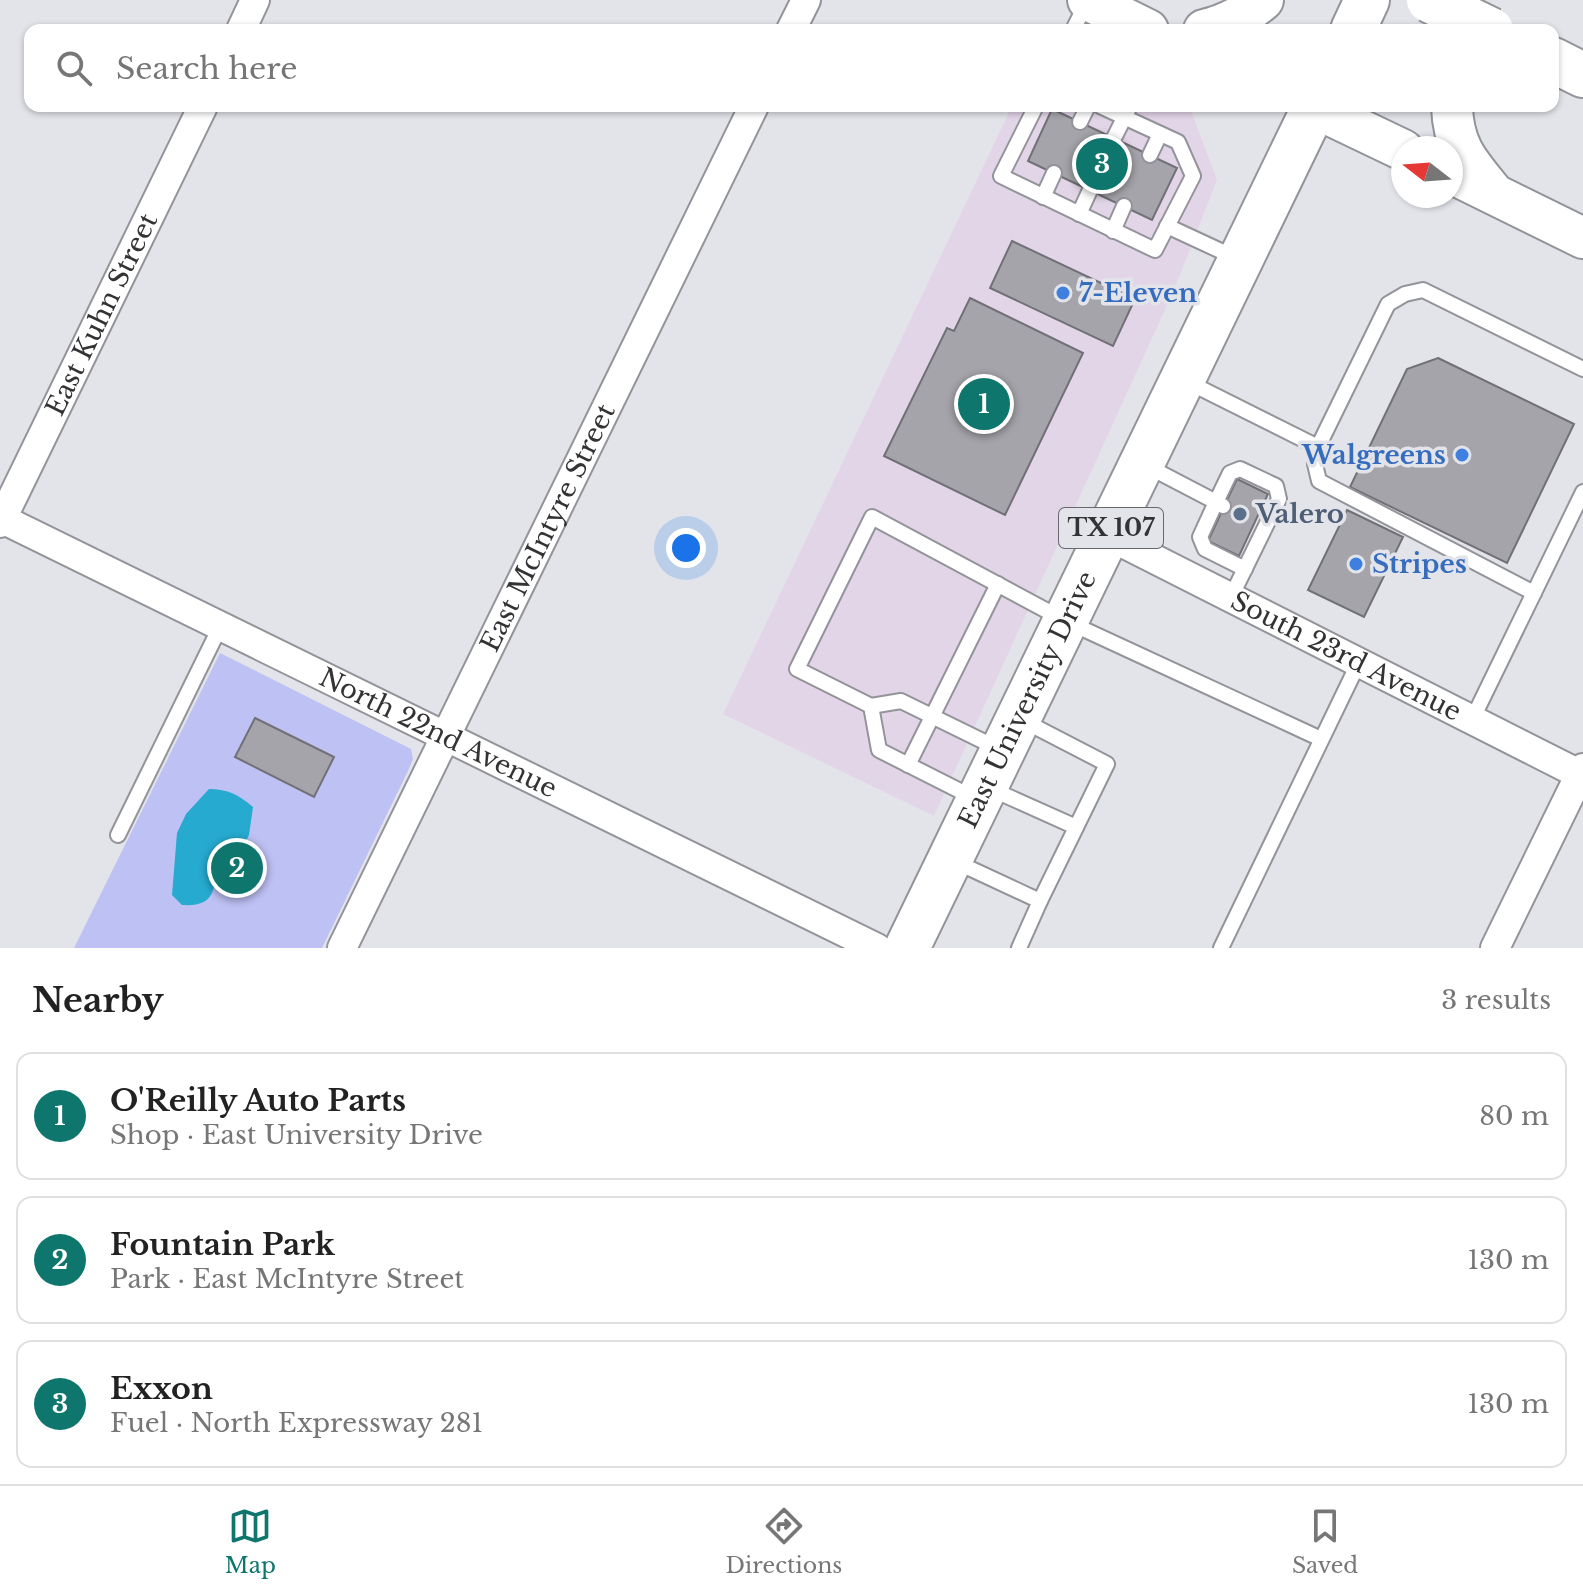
<!DOCTYPE html>
<html lang="en">
<head>
<meta charset="utf-8">
<style>
	:root { --surface:#fff; --page:#f2f2f2; --text:#222; --muted:#767676; --line:#e0e0e0; --accent:#0f766e }
	body { margin:0; font-family:"Libre Baskerville",serif; background:var(--page); color:var(--text) }
	.compass { position:absolute; left:1391px; top:136px; width:72px; height:72px; border-radius:50%; background:var(--surface); box-shadow:0 2px 6px #0004; rotate:287deg }
	.you { position:absolute; left:686px; top:548px; width:28px; height:28px; margin:-20px; border:6px solid #fff; border-radius:50%; background:#1a73e8; box-shadow:0 0 0 12px #1a73e833 }
	.badge { display:grid; place-items:center; width:52px; height:52px; border-radius:50%; background:var(--accent); color:#fff; font-size:26px; font-weight:700 }
	.pin { position:absolute; translate:-50% -50%; border:4px solid #fff; box-shadow:0 2px 8px #0006 }
	.list { margin:0; padding:0; list-style:none }
	h2 { display:flex; justify-content:space-between; align-items:center; height:104px; margin:0; padding:0 32px; font-size:34px }
	h2 small { font-size:26px; font-weight:400; color:var(--muted) }
	.list li { display:grid; grid-template-columns:52px 1fr auto; gap:24px; align-items:center; box-sizing:border-box; height:128px; margin:0 16px 16px; padding:0 16px; border:2px solid var(--line); border-radius:16px }
	.list b { display:block; font-size:30px; white-space:nowrap }
	.list p { margin:0; font-size:26px; white-space:nowrap; color:var(--muted) }
	.list em { font-size:26px; font-style:normal; color:var(--muted) }
	.icon { flex:none; width:44px; height:44px; fill:none; stroke:currentColor; stroke-width:2; stroke-linecap:round; stroke-linejoin:round }
	.map { position:relative; flex:none; width:1583px; height:948px; overflow:hidden }
	.search { position:absolute; background:var(--surface); box-shadow:0 2px 6px #0004; left:24px; right:24px; top:24px; height:88px; display:flex; align-items:center; gap:20px; box-sizing:border-box; padding:0 28px; border-radius:16px; color:var(--muted); font-size:30px }
	.sheet { height:536px; background:var(--surface) }
	nav { display:flex; justify-content:space-around; align-items:center; box-sizing:border-box; height:112px; border-top:2px solid var(--line); background:var(--surface); font-size:22px; color:var(--muted) }
	nav a { display:grid; justify-items:center; gap:4px }
	nav .on { color:var(--accent) }
	.map>svg:first-child { display:block }
</style>
</head>
<body>
<div class="map">
<svg width="1583" height="948" viewBox="0 0 1583 948">
	<rect width="100%" height="100%" fill="#e3e4ea"/>
	<path fill="#e3d5e8" d="M1012,106H1187L1190,108L1217,180L1174,290L934,816L723,714Z"/>
	<path fill="#bec1f4" d="M220,653L411,749L413,759L408,771L322,948H74Z"/>
	<path fill="#26aad0" d="M209,789C228,789 239,795 253,807L249,835L244,845L220,858C212,885 220,907 182,905L172,895L177,833L186,814Z"/>
	<g fill="#a4a4aa" stroke="#707076" stroke-width="2">
		<path d="M1052,109L1177,168L1152,220L1028,161Z"/>
		<path d="M1012,241L1135,299L1113,346L990,288Z"/>
		<path d="M970,298L1083,353L1005,515L884,456L947,328L954,331Z"/>
		<path d="M1438,358L1574,424L1507,563L1350,487L1407,369Z"/>
		<path d="M1237,479L1268,494L1239,556L1208,541Z"/>
		<path d="M1347,510L1403,537L1364,617L1308,590Z"/>
		<path d="M255,718L334,757L314,797L235,757Z"/>
	</g>
	<g fill="none" stroke-linecap="round" stroke-linejoin="round">
		<defs>
			<g id="lane">
				<path d="M1073,30L1086,4"/>
				<path d="M1036,106L1001,176L1155,250L1193,176L1178,142L1100,106"/>
				<path d="M1080,122L1088,106"/>
				<path d="M1114,138L1130,106"/>
				<path d="M1150,155L1160,134"/>
				<path d="M1043,197L1054,173"/>
				<path d="M1079,214L1090,190"/>
				<path d="M1167,226L1236,258"/>
				<path d="M1113,231L1124,206"/>
				<path d="M1186,381L1318,447L1388,304L1405,294L1423,290L1583,369"/>
				<path d="M1318,447L1315,464L1319,481L1534,593"/>
				<path d="M1147,466L1216,502L1230,473L1240,469L1276,486L1279,499L1231,597"/>
				<path d="M1223,506L1216,502L1200,537L1205,549L1245,569"/>
				<path d="M871,706L879,750L974,798"/>
				<path d="M1472,720L1583,492"/>
				<path d="M999,749L901,701L871,706L797,669L872,517L1066,621L1321,739"/>
				<path d="M908,765L998,584"/>
				<path d="M989,788L1076,827"/>
				<path d="M118,835L221,625"/>
				<path d="M954,861L1040,901L1107,764L1022,720"/>
				<path d="M1019,948L1040,901"/>
				<path d="M1221,948L1359,662"/>
			</g>
			<g id="street">
				<path d="M241,30L255,0"/>
				<path d="M791,30L806,0"/>
				<path id="s1" d="M0,518L877,948"/>
				<path id="s2" d="M0,523L203,106"/>
				<path id="s3" d="M1107,535L1583,776"/>
				<path id="s4" d="M342,948L754,106"/>
				<path d="M1495,948L1583,768"/>
			</g>
			<g id="secondary">
				<path d="M1088,0L1148,30"/>
				<path d="M1204,30C1226,25 1245,15 1263,0"/>
				<path d="M1311,106L1403,150"/>
				<path d="M1452,106C1453,145 1467,161 1491,190"/>
				<path d="M1451,173L1583,238"/>
			</g>
			<g id="primary">
				<path d="M1353,30L1367,0"/>
				<path id="s5" d="M907,948L1315,106"/>
			</g>
			<path id="highway" d="M1553,60L1583,75"/>
		</defs>
		<use href="#lane" stroke="#93949a" stroke-width="18"/>
		<use href="#street" stroke="#93949a" stroke-width="32"/>
		<use href="#secondary" stroke="#93949a" stroke-width="44"/>
		<use href="#primary" stroke="#93949a" stroke-width="48"/>
		<use href="#highway" stroke="#93949a" stroke-width="48"/>
		<use href="#lane" stroke="#fff" stroke-width="14"/>
		<use href="#street" stroke="#fff" stroke-width="28"/>
		<use href="#secondary" stroke="#fff" stroke-width="40"/>
		<use href="#primary" stroke="#fff" stroke-width="44"/>
		<use href="#highway" stroke="#fff" stroke-width="44"/>
		<defs>
			<path id="highway-bridge" d="M1429,0L1491,30"/>
		</defs>
		<use href="#highway-bridge" stroke="#93949a" stroke-width="48" stroke-linecap="butt"/>
		<use href="#highway-bridge" stroke="#fff" stroke-width="44"/>
	</g>
	<g fill="#3f7fe0" stroke="#e3e4ea" stroke-width="3">
		<circle cx="1063" cy="293" r="8"/>
		<circle cx="1462" cy="455" r="8"/>
		<circle cx="1356" cy="564" r="8"/>
	</g>
	<circle fill="#5c6f8a" stroke="#e3e4ea" stroke-width="3" cx="1240" cy="514" r="8"/>
	<g text-anchor="middle" stroke-width="7" stroke-linejoin="round" paint-order="stroke">
		<rect fill="#e3e4ea" stroke="#68686b" stroke-width="2" x="1059" y="508" width="104" height="40" rx="6"/>
		<g font-size="24" font-weight="bold" fill="#333335">
			<text x="1111" y="536">TX 107</text>
		</g>
		<g font-size="26" font-weight="bold" fill="#366cbe" stroke="#e3e4ea" text-anchor="start">
			<text x="1079" y="302">7-Eleven</text>
			<text x="1446" y="464" text-anchor="end">Walgreens</text>
			<text x="1372" y="573">Stripes</text>
		</g>
		<g font-size="26" fill="#333335" stroke="#e3e4ea">
			<text dy="9" stroke="none"><textPath href="#s2" startOffset="232">East Kuhn Street</textPath></text>
			<text dy="9" stroke="none"><textPath href="#s4" startOffset="468">East McIntyre Street</textPath></text>
			<text dy="9" stroke="none"><textPath href="#s3" startOffset="268">South 23rd Avenue</textPath></text>
			<text dy="9" stroke="none"><textPath href="#s5" startOffset="276">East University Drive</textPath></text>
			<text dy="9" stroke="none"><textPath href="#s1" startOffset="488">North 22nd Avenue</textPath></text>
		</g>
		<g font-size="26" font-weight="bold" fill="#4e5e75" stroke="#e3e4ea" text-anchor="start">
			<text x="1256" y="523">Valero</text>
		</g>
	</g>
</svg>
<svg class="compass" viewBox="-18 -18 36 36"><path d="M0-13l5 13h-10z" fill="#e53935"/><path d="M0 13l5-13h-10z" fill="#767676"/></svg>
<div class="you"></div>
<div class="pin badge" style="left:984px;top:404px">1</div>
<div class="pin badge" style="left:237px;top:868px">2</div>
<div class="pin badge" style="left:1102px;top:164px">3</div>
<div class="search"><svg class="icon" aria-label="search" viewBox="0 0 24 24"><circle cx="10" cy="10" r="6"/><path d="M15 15l6 6"/></svg>Search here</div>
</div>
<section class="sheet">
<h2>Nearby<small>3 results</small></h2>
<ul class="list">
<li><span class="badge">1</span><div><b>O'Reilly Auto Parts</b><p>Shop · East University Drive</p></div><em>80 m</em></li>
<li><span class="badge">2</span><div><b>Fountain Park</b><p>Park · East McIntyre Street</p></div><em>130 m</em></li>
<li><span class="badge">3</span><div><b>Exxon</b><p>Fuel · North Expressway 281</p></div><em>130 m</em></li>
</ul>
</section>
<nav>
<a class="on"><svg class="icon" aria-label="map" viewBox="0 0 24 24"><path d="M3 6l6-2 6 2 6-2v14l-6 2-6-2-6 2zM9 4v14M15 6v14"/></svg>Map</a>
<a><svg class="icon" aria-label="directions" viewBox="0 0 24 24"><path d="M12 3l9 9-9 9-9-9zM9 14v-3h6M13 9l2 2-2 2"/></svg>Directions</a>
<a><svg class="icon" aria-label="saved" viewBox="0 0 24 24"><path d="M7 4h10v16l-5-4-5 4z"/></svg>Saved</a>
</nav>
</body>
</html>
